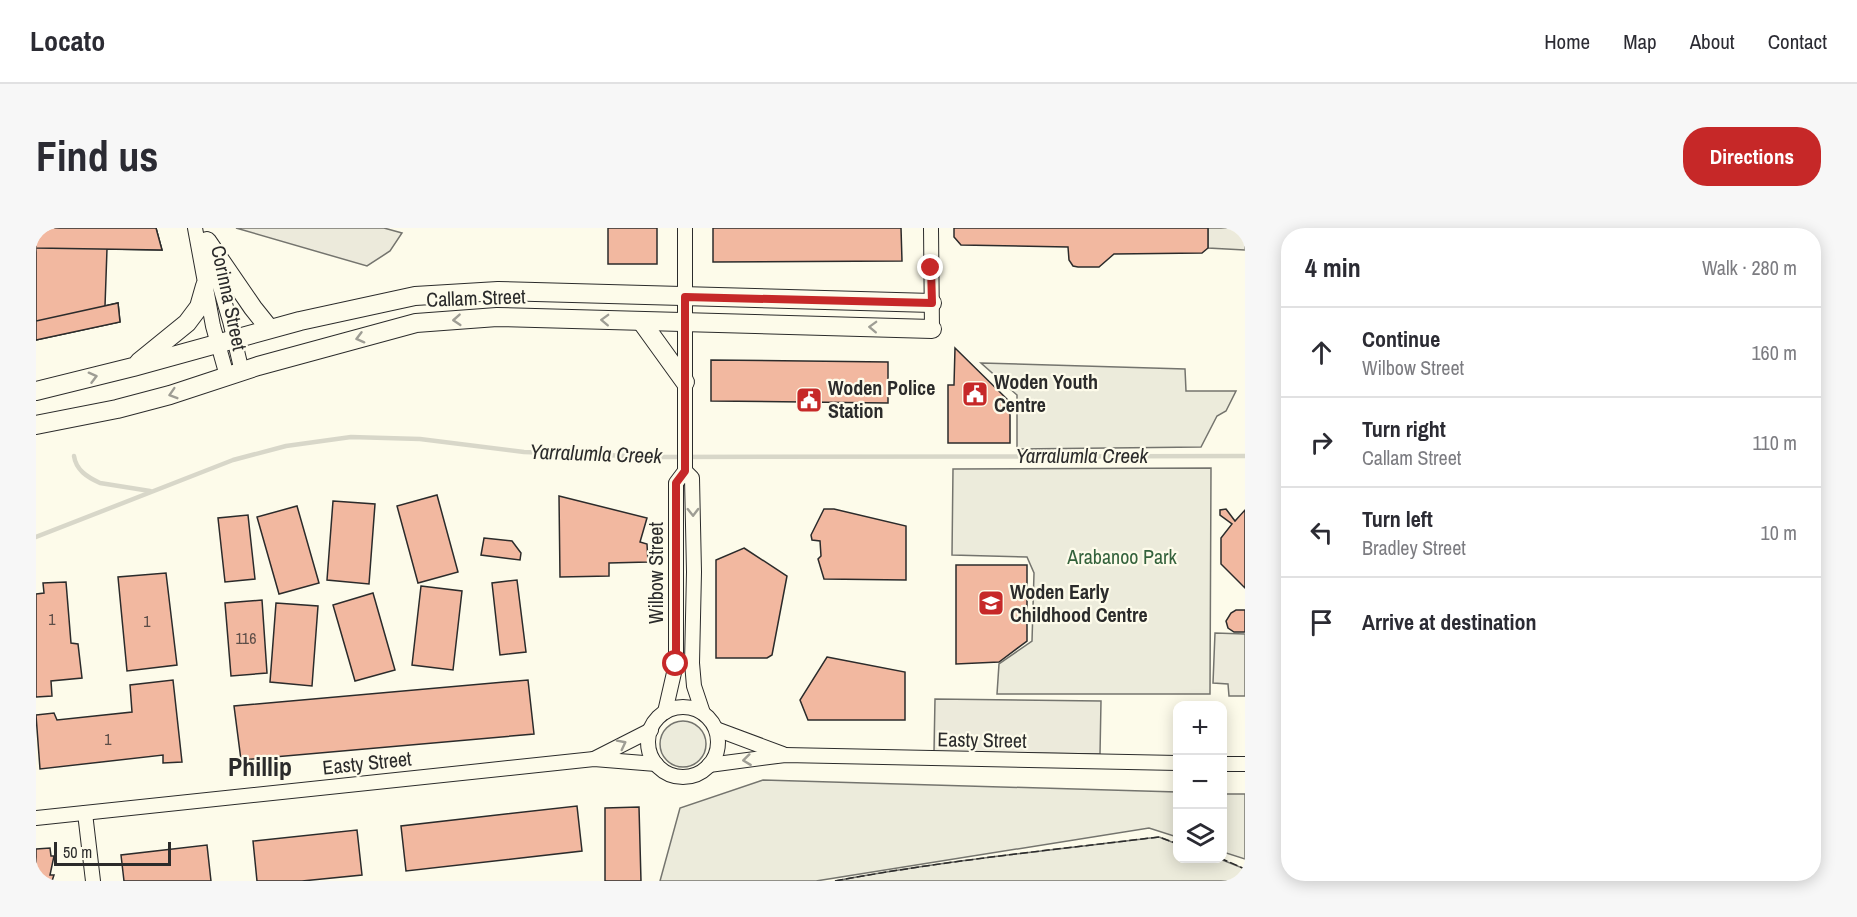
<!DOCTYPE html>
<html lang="en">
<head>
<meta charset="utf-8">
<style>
	:root { --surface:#fff; --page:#f7f7f7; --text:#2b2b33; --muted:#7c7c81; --line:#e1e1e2; --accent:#c62828 }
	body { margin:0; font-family:"Archivo Narrow",sans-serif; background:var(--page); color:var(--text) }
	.controls { position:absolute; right:18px; bottom:18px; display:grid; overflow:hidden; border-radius:12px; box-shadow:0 3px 15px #0003 }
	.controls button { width:54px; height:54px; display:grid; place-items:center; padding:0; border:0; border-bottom:2px solid var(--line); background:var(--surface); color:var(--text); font:30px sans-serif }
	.scale { position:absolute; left:18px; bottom:15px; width:117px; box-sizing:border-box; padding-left:6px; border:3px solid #2b2b2b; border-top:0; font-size:16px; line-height:21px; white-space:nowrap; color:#2b2b2b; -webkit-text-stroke:4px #fdfbea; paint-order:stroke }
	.stop { position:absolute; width:18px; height:18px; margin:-14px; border:4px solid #c62828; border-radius:50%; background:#fff }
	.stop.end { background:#c62828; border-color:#fff; box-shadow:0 2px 6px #0008 }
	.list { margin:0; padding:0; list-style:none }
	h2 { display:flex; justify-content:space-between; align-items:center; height:78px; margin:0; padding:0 24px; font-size:26px }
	h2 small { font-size:20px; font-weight:400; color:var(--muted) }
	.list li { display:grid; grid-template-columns:39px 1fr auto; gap:18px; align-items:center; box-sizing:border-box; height:90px; padding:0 24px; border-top:2px solid var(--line) }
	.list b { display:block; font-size:22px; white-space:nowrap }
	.list p { margin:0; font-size:20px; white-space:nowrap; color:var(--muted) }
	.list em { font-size:20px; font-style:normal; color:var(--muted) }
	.icon { flex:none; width:33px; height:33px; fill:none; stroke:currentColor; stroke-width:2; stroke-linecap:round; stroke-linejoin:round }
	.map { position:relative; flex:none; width:1209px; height:653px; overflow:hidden; border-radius:24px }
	header { display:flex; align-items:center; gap:36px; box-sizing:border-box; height:84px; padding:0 30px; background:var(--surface); border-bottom:2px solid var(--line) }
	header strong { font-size:28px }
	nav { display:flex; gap:33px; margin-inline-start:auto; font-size:21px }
	.intro { display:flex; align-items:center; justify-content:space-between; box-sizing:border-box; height:144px; padding:0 36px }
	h1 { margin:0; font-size:42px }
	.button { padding:15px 27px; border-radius:24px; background:var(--accent); color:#fff; font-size:21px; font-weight:700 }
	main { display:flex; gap:36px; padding:0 36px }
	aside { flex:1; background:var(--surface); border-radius:24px; box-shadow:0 3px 15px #0003 }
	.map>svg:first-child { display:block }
</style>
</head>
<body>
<header>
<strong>Locato</strong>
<nav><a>Home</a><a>Map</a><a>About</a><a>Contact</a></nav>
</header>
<div class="intro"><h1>Find us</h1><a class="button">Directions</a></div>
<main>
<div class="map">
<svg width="1209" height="653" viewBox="0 0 1209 653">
	<rect width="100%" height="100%" fill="#fdfbea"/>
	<g fill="#ecebdb" stroke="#74746e" stroke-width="1.5">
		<path d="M945,135L1149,141L1150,163H1200L1190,183L1181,188L1165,219L981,221V167Z"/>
		<path d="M1175,240L1174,466H961L963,436L996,413L998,345L991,329L916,327L917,241Z"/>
		<circle cx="647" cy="516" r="23"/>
		<path d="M727,552L1141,564V609L1113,600L780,653H624L644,580Z"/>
		<path d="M1186,566H1209V631L1187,624Z"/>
		<path d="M1123,609L1141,616L1142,630L1184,631L1209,641V653H799C906,633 1015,622 1123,609Z"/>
	</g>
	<g fill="#eceadb" stroke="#74746e" stroke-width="1.5">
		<path d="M200,0H348L366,5L354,23L331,38Z"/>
		<path d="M1172,0H1209V22L1172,20Z"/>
		<path d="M1179,405L1209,406V468H1193L1192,456L1177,455Z"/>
		<path d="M899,471L1065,473L1064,526L898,524Z"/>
	</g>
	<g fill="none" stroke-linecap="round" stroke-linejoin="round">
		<g stroke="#d8d7c9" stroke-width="4.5">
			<path d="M38,228C40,242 51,249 64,255L114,263"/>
			<path d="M0,309L197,232L250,218L315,209L384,211L488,224L620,229L1209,228"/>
		</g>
	</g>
	<g fill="#f2b8a0" stroke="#2b2b2b" stroke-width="1.5">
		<path d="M0,0H120L126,22L71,21L69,78L82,75L84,94L0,112Z"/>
		<path d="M0,0H120L126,22L0,20Z"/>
		<rect x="572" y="0" width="49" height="36"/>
		<path d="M677,0H865L866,33L677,34Z"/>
		<path d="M918,0H1172V20L1166,25L1078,26L1063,39H1042L1037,38L1033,32L1032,19L925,17L918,9Z"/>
		<path d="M82,75L84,94L0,112V93Z"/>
		<path d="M919,120L974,174V215H912V157H918Z"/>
		<path d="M675,132L852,134V175L675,173Z"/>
		<path d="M401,267L422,344L382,355L361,278Z"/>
		<path d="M523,268L611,290L604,314L611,316L612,334L573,335V348L524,349Z"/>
		<path d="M297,273L339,276L333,356L291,352Z"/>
		<path d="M261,278L283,355L243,366L221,289Z"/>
		<path d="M788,281H798L870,298V352L788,351L782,331L785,328L784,313L776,312L775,307Z"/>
		<path d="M1190,281L1199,293L1209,282V360L1185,336V310L1196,296L1184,287V282Z"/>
		<path d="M212,287L219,351L189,354L182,290Z"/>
		<path d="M448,310L476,313L485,325L484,332L445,327Z"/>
		<path d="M708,320L751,348L736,427L731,430H680V332Z"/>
		<path d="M920,337H991V413L963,434L920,436Z"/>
		<path d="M130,345L141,437L91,443L82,349Z"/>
		<path d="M481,352L490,424L464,427L456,355Z"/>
		<path d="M30,354L35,415L42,416L46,450L15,453L16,468L0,469V366L8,365L7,355Z"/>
		<path d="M385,358L426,363L417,442L376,437Z"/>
		<path d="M337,365L359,442L319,453L297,377Z"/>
		<path d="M226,372L231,445L195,448L189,375Z"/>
		<path d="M240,375L282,378L276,458L234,454Z"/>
		<path d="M1200,382H1209V404H1198L1192,400L1190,393L1195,385Z"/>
		<path d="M791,429L869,444V492H772L764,472Z"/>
		<path d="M137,452L146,534L127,535V527L4,541L0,487L18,485L21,492L96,484L94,457Z"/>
		<path d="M492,452L498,506L205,532L198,478Z"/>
		<path d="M541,578L546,623L370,643L365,598Z"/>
		<path d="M603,579L605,653H569V580Z"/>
		<path d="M321,602L326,647L266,653H221L217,613Z"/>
		<path d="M171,617L175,653H88L85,627Z"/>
		<path d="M14,620L15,628H18L14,647H18L16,653H0V621Z"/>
	</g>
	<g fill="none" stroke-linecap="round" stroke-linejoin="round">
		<defs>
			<g id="minor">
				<path d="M159,0L177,98L191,148"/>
				<path d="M895,0L896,101"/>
				<path d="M174,24L194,93L206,144"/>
				<path d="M649,243V0"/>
				<circle cx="647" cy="514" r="35"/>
				<path d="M629,484L640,436V255L649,243L656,250L658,344L656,435L658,458L667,485"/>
				<path d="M680,501L747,526"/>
				<path d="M558,531L615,502"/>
				<path d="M1186,536H1209"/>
				<path d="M673,537L749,527L1142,535"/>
				<path d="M49,585L57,653"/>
				<path d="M0,590L558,531L620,536"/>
			</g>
			<g id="tertiary">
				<path d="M171,13L217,80L233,100"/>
				<path d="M605,93L649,154"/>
				<path d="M103,134L151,95L163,79L169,58"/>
				<path d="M0,163L97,139L264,93L379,68L462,63L896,75"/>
				<path d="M0,197L81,181L134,167L222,138L380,95L461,89L896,101"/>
			</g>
		</defs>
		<use href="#minor" stroke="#2b2b2b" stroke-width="16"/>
		<use href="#tertiary" stroke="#2b2b2b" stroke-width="20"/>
		<use href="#minor" stroke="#fdfbea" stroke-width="14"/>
		<use href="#tertiary" stroke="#fdfbea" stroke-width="18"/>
		<g stroke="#2b2b2b" stroke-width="1.5" stroke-dasharray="8 3" stroke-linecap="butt">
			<path d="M1184,630L1209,641"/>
			<path d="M799,653C906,633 1015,622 1123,609L1142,616"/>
		</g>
	</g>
	<defs><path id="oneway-chevron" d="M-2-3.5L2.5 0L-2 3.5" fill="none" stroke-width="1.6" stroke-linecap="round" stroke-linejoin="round" transform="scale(1.5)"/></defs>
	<g stroke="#9e9d94">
		<use href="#oneway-chevron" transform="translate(421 92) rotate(176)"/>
		<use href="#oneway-chevron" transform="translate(569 92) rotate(-178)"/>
		<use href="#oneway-chevron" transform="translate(837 99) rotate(-178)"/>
		<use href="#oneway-chevron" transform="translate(324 110) rotate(165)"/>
		<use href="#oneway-chevron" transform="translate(57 149) rotate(-15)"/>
		<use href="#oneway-chevron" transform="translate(137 166) rotate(163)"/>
		<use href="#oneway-chevron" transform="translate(657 284) rotate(89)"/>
		<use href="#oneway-chevron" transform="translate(586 516) rotate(-27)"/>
		<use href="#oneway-chevron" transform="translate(711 532) rotate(173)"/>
	</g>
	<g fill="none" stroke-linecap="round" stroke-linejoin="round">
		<path stroke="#c62828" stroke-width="8" d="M640,436V255L649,243V69L896,75L895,40"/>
	</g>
	<defs>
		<symbol id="civic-square" viewBox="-11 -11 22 22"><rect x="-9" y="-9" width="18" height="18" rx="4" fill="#c62828" stroke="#fdfbea"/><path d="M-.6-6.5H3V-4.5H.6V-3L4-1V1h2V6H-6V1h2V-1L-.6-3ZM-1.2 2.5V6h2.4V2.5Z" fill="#fff"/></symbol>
		<symbol id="school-square" viewBox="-11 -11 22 22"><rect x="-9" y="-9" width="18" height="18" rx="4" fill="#c62828" stroke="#fdfbea"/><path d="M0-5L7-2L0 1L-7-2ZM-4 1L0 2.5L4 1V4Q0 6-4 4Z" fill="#fff"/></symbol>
	</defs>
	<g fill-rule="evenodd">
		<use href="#civic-square" x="924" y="151" width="30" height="30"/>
		<use href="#civic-square" x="758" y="157" width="30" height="30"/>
		<use href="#school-square" x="940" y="360" width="30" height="30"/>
	</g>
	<g text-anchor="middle" stroke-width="4.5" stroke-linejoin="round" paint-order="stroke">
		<g font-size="16" fill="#5d4e48">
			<text x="16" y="397">1</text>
			<text x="111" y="399">1</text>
			<text x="210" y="416">116</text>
			<text x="72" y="517">1</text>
		</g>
		<g font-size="20" fill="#2b2b2b" stroke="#fdfbea">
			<text transform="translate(193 70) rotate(78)" y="7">Corinna Street</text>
			<text transform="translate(440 70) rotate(-2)" y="7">Callam Street</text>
			<text transform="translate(620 345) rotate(-90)" y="7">Wilbow Street</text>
			<text transform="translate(946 512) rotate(1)" y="7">Easty Street</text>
			<text transform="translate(331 535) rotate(-6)" y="7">Easty Street</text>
		</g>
		<g font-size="20" font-weight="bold" fill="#2b2b2b" stroke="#fdfbea" text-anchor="start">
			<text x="958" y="161">Woden Youth<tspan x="958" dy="23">Centre</tspan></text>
			<text x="792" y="167">Woden Police<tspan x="792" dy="23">Station</tspan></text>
			<text x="974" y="371">Woden Early<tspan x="974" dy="23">Childhood Centre</tspan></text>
		</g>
		<g font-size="20" fill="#34623c" stroke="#fdfbea">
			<text x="1086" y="336">Arabanoo Park</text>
		</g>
		<g font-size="21" font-style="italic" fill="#2b2b2b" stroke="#fdfbea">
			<text transform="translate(560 226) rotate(2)" y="7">Yarralumla Creek</text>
			<text x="1046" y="235">Yarralumla Creek</text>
		</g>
		<g font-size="26" font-weight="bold" fill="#2b2b2b" stroke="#fdfbea">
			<text x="224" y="548">Phillip</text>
		</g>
	</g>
</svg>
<div class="controls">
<button>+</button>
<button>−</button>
<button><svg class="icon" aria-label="layers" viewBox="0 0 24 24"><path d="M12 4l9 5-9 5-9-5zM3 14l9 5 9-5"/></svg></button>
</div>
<div class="scale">50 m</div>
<div class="stop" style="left:640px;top:436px"></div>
<div class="stop end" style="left:895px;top:40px"></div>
</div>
<aside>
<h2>4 min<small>Walk · 280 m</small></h2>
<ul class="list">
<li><svg class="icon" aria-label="ahead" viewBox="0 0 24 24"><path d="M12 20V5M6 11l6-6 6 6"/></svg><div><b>Continue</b><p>Wilbow Street</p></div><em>160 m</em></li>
<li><svg class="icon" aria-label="right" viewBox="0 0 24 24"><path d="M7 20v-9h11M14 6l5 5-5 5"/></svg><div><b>Turn right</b><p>Callam Street</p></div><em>110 m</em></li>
<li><svg class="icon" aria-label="left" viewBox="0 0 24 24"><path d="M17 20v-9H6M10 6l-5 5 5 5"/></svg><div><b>Turn left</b><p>Bradley Street</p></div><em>10 m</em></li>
<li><svg class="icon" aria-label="arrive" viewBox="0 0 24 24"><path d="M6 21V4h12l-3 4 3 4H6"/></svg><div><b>Arrive at destination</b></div></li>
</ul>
</aside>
</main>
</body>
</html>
